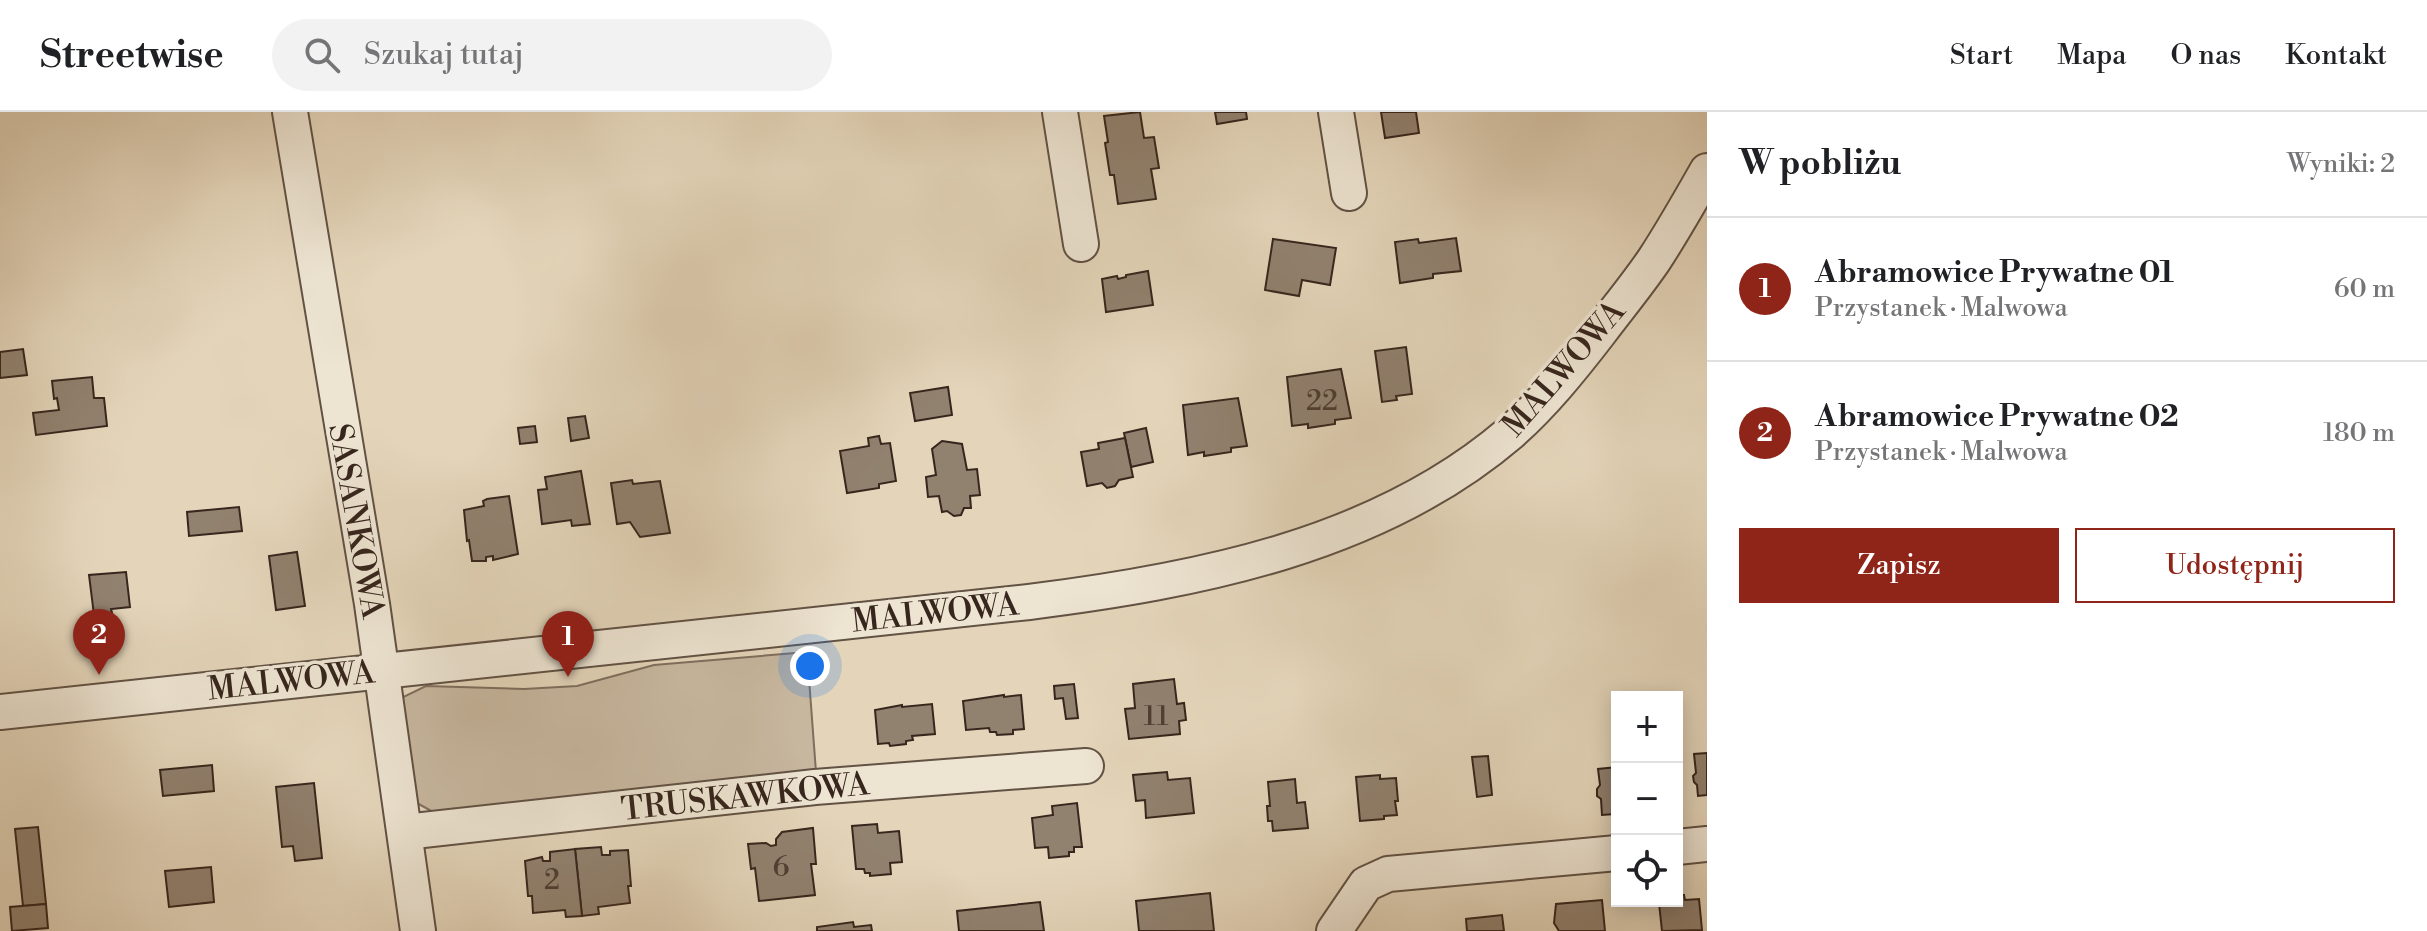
<!DOCTYPE html>
<html lang="pl">
<head>
<meta charset="utf-8">
<style>
	:root { --surface:#fff; --page:#f2f2f2; --text:#202124; --muted:#757577; --line:#e0e0e0; --accent:#8f2418 }
	body { margin:0; font-family:"Libre Bodoni",serif; background:var(--page); color:var(--text) }
	.controls { position:absolute; right:24px; bottom:24px; display:grid; overflow:hidden; border-radius:0px; box-shadow:0 4px 20px #0003 }
	.controls button { width:72px; height:72px; display:grid; place-items:center; padding:0; border:0; border-bottom:2px solid var(--line); background:var(--surface); color:var(--text); font:40px sans-serif }
	.you { position:absolute; left:810px; top:554px; width:28px; height:28px; margin:-20px; border:6px solid #fff; border-radius:50%; background:#1a73e8; box-shadow:0 0 0 12px #1a73e833 }
	.badge { display:grid; place-items:center; width:52px; height:52px; border-radius:50%; background:var(--accent); color:#fff; font-size:26px; font-weight:700 }
	.pin { position:absolute; translate:-50% -66px; filter:drop-shadow(0 2px 4px #0008) }
	.pin::after { content:''; position:absolute; top:42px; width:28px; height:24px; background:inherit; clip-path:polygon(0 0,100% 0,50% 100%) }
	.list { margin:0; padding:0; list-style:none }
	h2 { display:flex; justify-content:space-between; align-items:center; height:104px; margin:0; padding:0 32px; font-size:34px }
	h2 small { font-size:26px; font-weight:400; color:var(--muted) }
	.list li { display:grid; grid-template-columns:52px 1fr auto; gap:24px; align-items:center; box-sizing:border-box; height:144px; padding:0 32px; border-top:2px solid var(--line) }
	.list b { display:block; font-size:30px; white-space:nowrap }
	.list p { margin:0; font-size:26px; white-space:nowrap; color:var(--muted) }
	.list em { font-size:26px; font-style:normal; color:var(--muted) }
	.actions { display:flex; gap:16px; padding:24px 32px }
	.actions a { flex:1; padding:18px 0; border:2px solid var(--accent); border-radius:0px; text-align:center; font-size:28px; color:var(--accent) }
	.actions .main { background:var(--accent); color:#fff }
	.icon { flex:none; width:44px; height:44px; fill:none; stroke:currentColor; stroke-width:2; stroke-linecap:round; stroke-linejoin:round }
	.map { position:relative; flex:none; width:1707px; height:819px; overflow:hidden }
	header { display:flex; align-items:center; gap:48px; box-sizing:border-box; height:112px; padding:0 40px; background:var(--surface); border-bottom:2px solid var(--line) }
	header strong { font-size:38px }
	nav { display:flex; gap:44px; margin-inline-start:auto; font-size:28px }
	.search { width:560px; height:72px; background:var(--page); display:flex; align-items:center; gap:20px; box-sizing:border-box; padding:0 28px; border-radius:44px; color:var(--muted); font-size:30px }
	main { display:flex }
	aside { flex:1; background:var(--surface) }
	.map>svg:first-child { display:block }
</style>
</head>
<body>
<header>
<strong>Streetwise</strong>
<div class="search"><svg class="icon" aria-label="search" viewBox="0 0 24 24"><circle cx="10" cy="10" r="6"/><path d="M15 15l6 6"/></svg>Szukaj tutaj</div>
<nav><a>Start</a><a>Mapa</a><a>O nas</a><a>Kontakt</a></nav>
</header>
<main>
<div class="map">
<svg width="1707" height="819" viewBox="0 0 1707 819">
	<rect width="100%" height="100%" fill="#e4d5ba"/>
	<filter id="stains"><feTurbulence type="fractalNoise" baseFrequency=".0025" numOctaves="4"/><feColorMatrix values="0 0 0 0 .2 0 0 0 0 .09 0 0 0 0 .02 0 0 0 .5 -.17"/></filter>
	<radialGradient id="worn" r=".72"><stop offset=".6" stop-color="#630" stop-opacity="0"/><stop offset="1" stop-color="#630" stop-opacity=".3"/></radialGradient>
	<path fill="#c7b79f" stroke="#7f6e5e" stroke-width="2" d="M807,540L816,660L444,706L415,690L399,587L426,574L524,577L577,574L654,553Z"/>
	<g fill="#91816f" stroke="#37261d" stroke-width="2">
		<path d="M1140,0L1144,26L1154,25L1159,56L1151,57L1156,87L1118,92L1114,63H1110L1105,31L1108,30L1104,4Z"/>
		<path d="M1215,0H1246L1247,7L1217,12Z"/>
		<path d="M1381,0H1416L1419,21L1385,26Z"/>
		<path d="M1456,126L1461,159L1433,162V166L1400,171L1395,130L1418,127L1419,131Z"/>
		<path d="M1273,127L1336,136L1330,173L1302,168L1299,184L1265,178Z"/>
		<path d="M1148,159L1153,193L1106,200L1102,167L1117,164L1118,167L1126,165V163Z"/>
		<path d="M1406,235L1412,282L1396,284L1397,288L1382,290L1375,239Z"/>
		<path d="M23,237L27,263L0,266V240Z"/>
		<path d="M1341,257L1351,306L1335,308V312L1308,316V312L1292,314L1287,265Z"/>
		<path d="M92,265L94,286H104L107,314L36,323L33,301L59,298L57,286L54,287L52,269Z"/>
		<path d="M948,275L952,303L915,309L910,281Z"/>
		<path d="M1238,286L1247,334L1231,336V340L1204,344V340L1188,343L1183,293Z"/>
		<path d="M585,304L589,326L571,329L568,306Z"/>
		<path d="M535,314L537,330L520,332L518,316Z"/>
		<path d="M1146,316L1153,350L1131,355L1124,321Z"/>
		<path d="M879,324L881,332L890,331L896,369L879,372V376L847,381L840,339L869,334L868,326Z"/>
		<path d="M1125,326L1133,365L1119,368L1115,374L1107,376L1102,371L1087,374L1081,340L1099,337L1098,331Z"/>
		<path d="M942,329L962,332L967,358L977,357L980,383L970,384L971,396H964L961,403L954,404L947,399L942,400L939,384L928,385L926,365L936,363L932,337Z"/>
		<path d="M581,359L590,412L572,414L571,408L542,412L538,378L547,377L545,365Z"/>
		<path d="M632,368L633,372L660,369L670,421L640,425L630,410L617,412L611,371Z"/>
		<path d="M509,384L518,442L493,448V444L486,445V449H472L469,428L467,429L464,398L484,394L483,389L487,387Z"/>
		<path d="M239,395L242,419L189,424L187,400Z"/>
		<path d="M297,440L305,494L276,498L269,444Z"/>
		<path d="M126,460L130,495L111,497L112,501L94,503L89,463Z"/>
		<path d="M1174,567L1177,592L1184,591L1186,608L1179,609L1180,622L1129,627L1125,597L1135,596L1133,572Z"/>
		<path d="M1074,572L1078,606L1066,607L1063,586L1055,587L1054,574Z"/>
		<path d="M1004,583V585L1021,583L1024,617L1013,618V622L997,623L996,620H990L989,616L966,618L963,589Z"/>
		<path d="M932,592L935,622L912,624L913,628L906,629V632L890,634L889,631L878,632L875,598L902,593V595Z"/>
		<path d="M1707,641V683L1698,684L1697,673L1694,670L1693,664L1696,661L1694,642Z"/>
		<path d="M1488,644L1492,683L1477,685L1472,645Z"/>
		<path d="M212,653L214,679L163,684L160,658Z"/>
		<path d="M1617,655V698L1615,702L1602,703L1601,687L1597,684V677L1600,673L1598,657Z"/>
		<path d="M1167,660L1168,668L1190,666L1194,701L1146,706L1145,688L1136,689L1133,663Z"/>
		<path d="M1380,663V667L1396,666L1398,689H1395L1397,703L1384,704V707L1360,709L1356,665Z"/>
		<path d="M1295,667L1297,691L1305,690L1308,716L1273,719L1272,709H1268L1267,694H1270L1268,670Z"/>
		<path d="M314,671L322,746L295,749L293,734L282,735L276,675Z"/>
		<path d="M1077,691L1082,735H1074V740H1069V744L1049,746L1048,735L1035,736L1032,706L1053,703L1052,694Z"/>
		<path d="M877,712L878,721L899,719L902,750L890,751L891,762L870,764V761H865L864,757H856L852,714Z"/>
		<path d="M38,715L46,792L23,794L15,717Z"/>
		<path d="M813,716L816,752H811L815,783L759,789L755,756L751,757L748,732L766,731L771,734L776,733V727L782,720Z"/>
		<path d="M601,735L602,743H610V739L628,738L631,774H628L630,791L598,795L599,802L582,804L575,737Z"/>
		<path d="M575,737L582,804L566,805L565,798L533,801L532,784H528L525,749L542,745L543,749H550V740Z"/>
		<path d="M211,755L214,790L169,795L165,759Z"/>
		<path d="M1210,781L1214,819H1139L1136,789Z"/>
		<path d="M1677,783H1684L1685,788L1699,787L1702,818L1662,819L1659,791L1677,789Z"/>
		<path d="M1602,788L1605,819H1559L1554,811L1556,792Z"/>
		<path d="M1040,790L1044,819H959L957,799Z"/>
		<path d="M46,792L48,816L12,819L10,795Z"/>
		<path d="M1502,803L1504,819H1467L1466,807Z"/>
		<path d="M853,810L854,815L871,813L872,819H817V815Z"/>
	</g>
	<g fill="none" stroke-linecap="round" stroke-linejoin="round">
		<defs>
			<g id="minor">
				<path d="M290,0L372,492L418,819"/>
				<path d="M1060,0L1081,132"/>
				<path d="M1336,0L1349,81"/>
				<path d="M0,600L1029,490C1197,469 1378,434 1510,321C1543,292 1572,256 1599,221C1617,197 1637,173 1654,148C1673,119 1690,89 1707,59"/>
				<path d="M405,720L815,675L1086,654"/>
				<path d="M1677,735L1707,732"/>
				<path d="M1334,819L1366,772L1388,762L1617,741"/>
			</g>
		</defs>
		<use href="#minor" stroke="#625244" stroke-width="38"/>
		<use href="#minor" stroke="#ede4d2" stroke-width="34"/>
	</g>
	<g text-anchor="middle" stroke-width="7" stroke-linejoin="round" paint-order="stroke">
		<g font-size="28" fill="#4e3d32">
			<text x="1322" y="298">22</text>
			<text x="1156" y="613">11</text>
			<text x="781" y="764">6</text>
			<text x="552" y="777">2</text>
		</g>
		<g font-size="32" fill="#37261d" stroke="#ede4d2">
			<text transform="translate(1563 256) rotate(-49)" y="11">MALWOWA</text>
			<text transform="translate(357 409) rotate(80)" y="11">SASANKOWA</text>
			<text transform="translate(935 500) rotate(-6)" y="11">MALWOWA</text>
			<text transform="translate(291 568) rotate(-6)" y="11">MALWOWA</text>
			<text transform="translate(745 684) rotate(-6)" y="11">TRUSKAWKOWA</text>
		</g>
	</g>
	<rect width="100%" height="100%" filter="url(#stains)"/>
	<rect width="100%" height="100%" fill="url(#worn)"/>
</svg>
<div class="controls">
<button>+</button>
<button>−</button>
<button><svg class="icon" aria-label="locate" viewBox="0 0 24 24"><circle cx="12" cy="12" r="6"/><path d="M12 2v4M12 18v4M2 12h4M18 12h4"/></svg></button>
</div>
<div class="you"></div>
<div class="pin badge" style="left:568px;top:565px">1</div>
<div class="pin badge" style="left:99px;top:563px">2</div>
</div>
<aside>
<h2>W pobliżu<small>Wyniki: 2</small></h2>
<ul class="list">
<li><span class="badge">1</span><div><b>Abramowice Prywatne 01</b><p>Przystanek · Malwowa</p></div><em>60 m</em></li>
<li><span class="badge">2</span><div><b>Abramowice Prywatne 02</b><p>Przystanek · Malwowa</p></div><em>180 m</em></li>
</ul>
<div class="actions"><a class="main">Zapisz</a><a>Udostępnij</a></div>
</aside>
</main>
</body>
</html>
